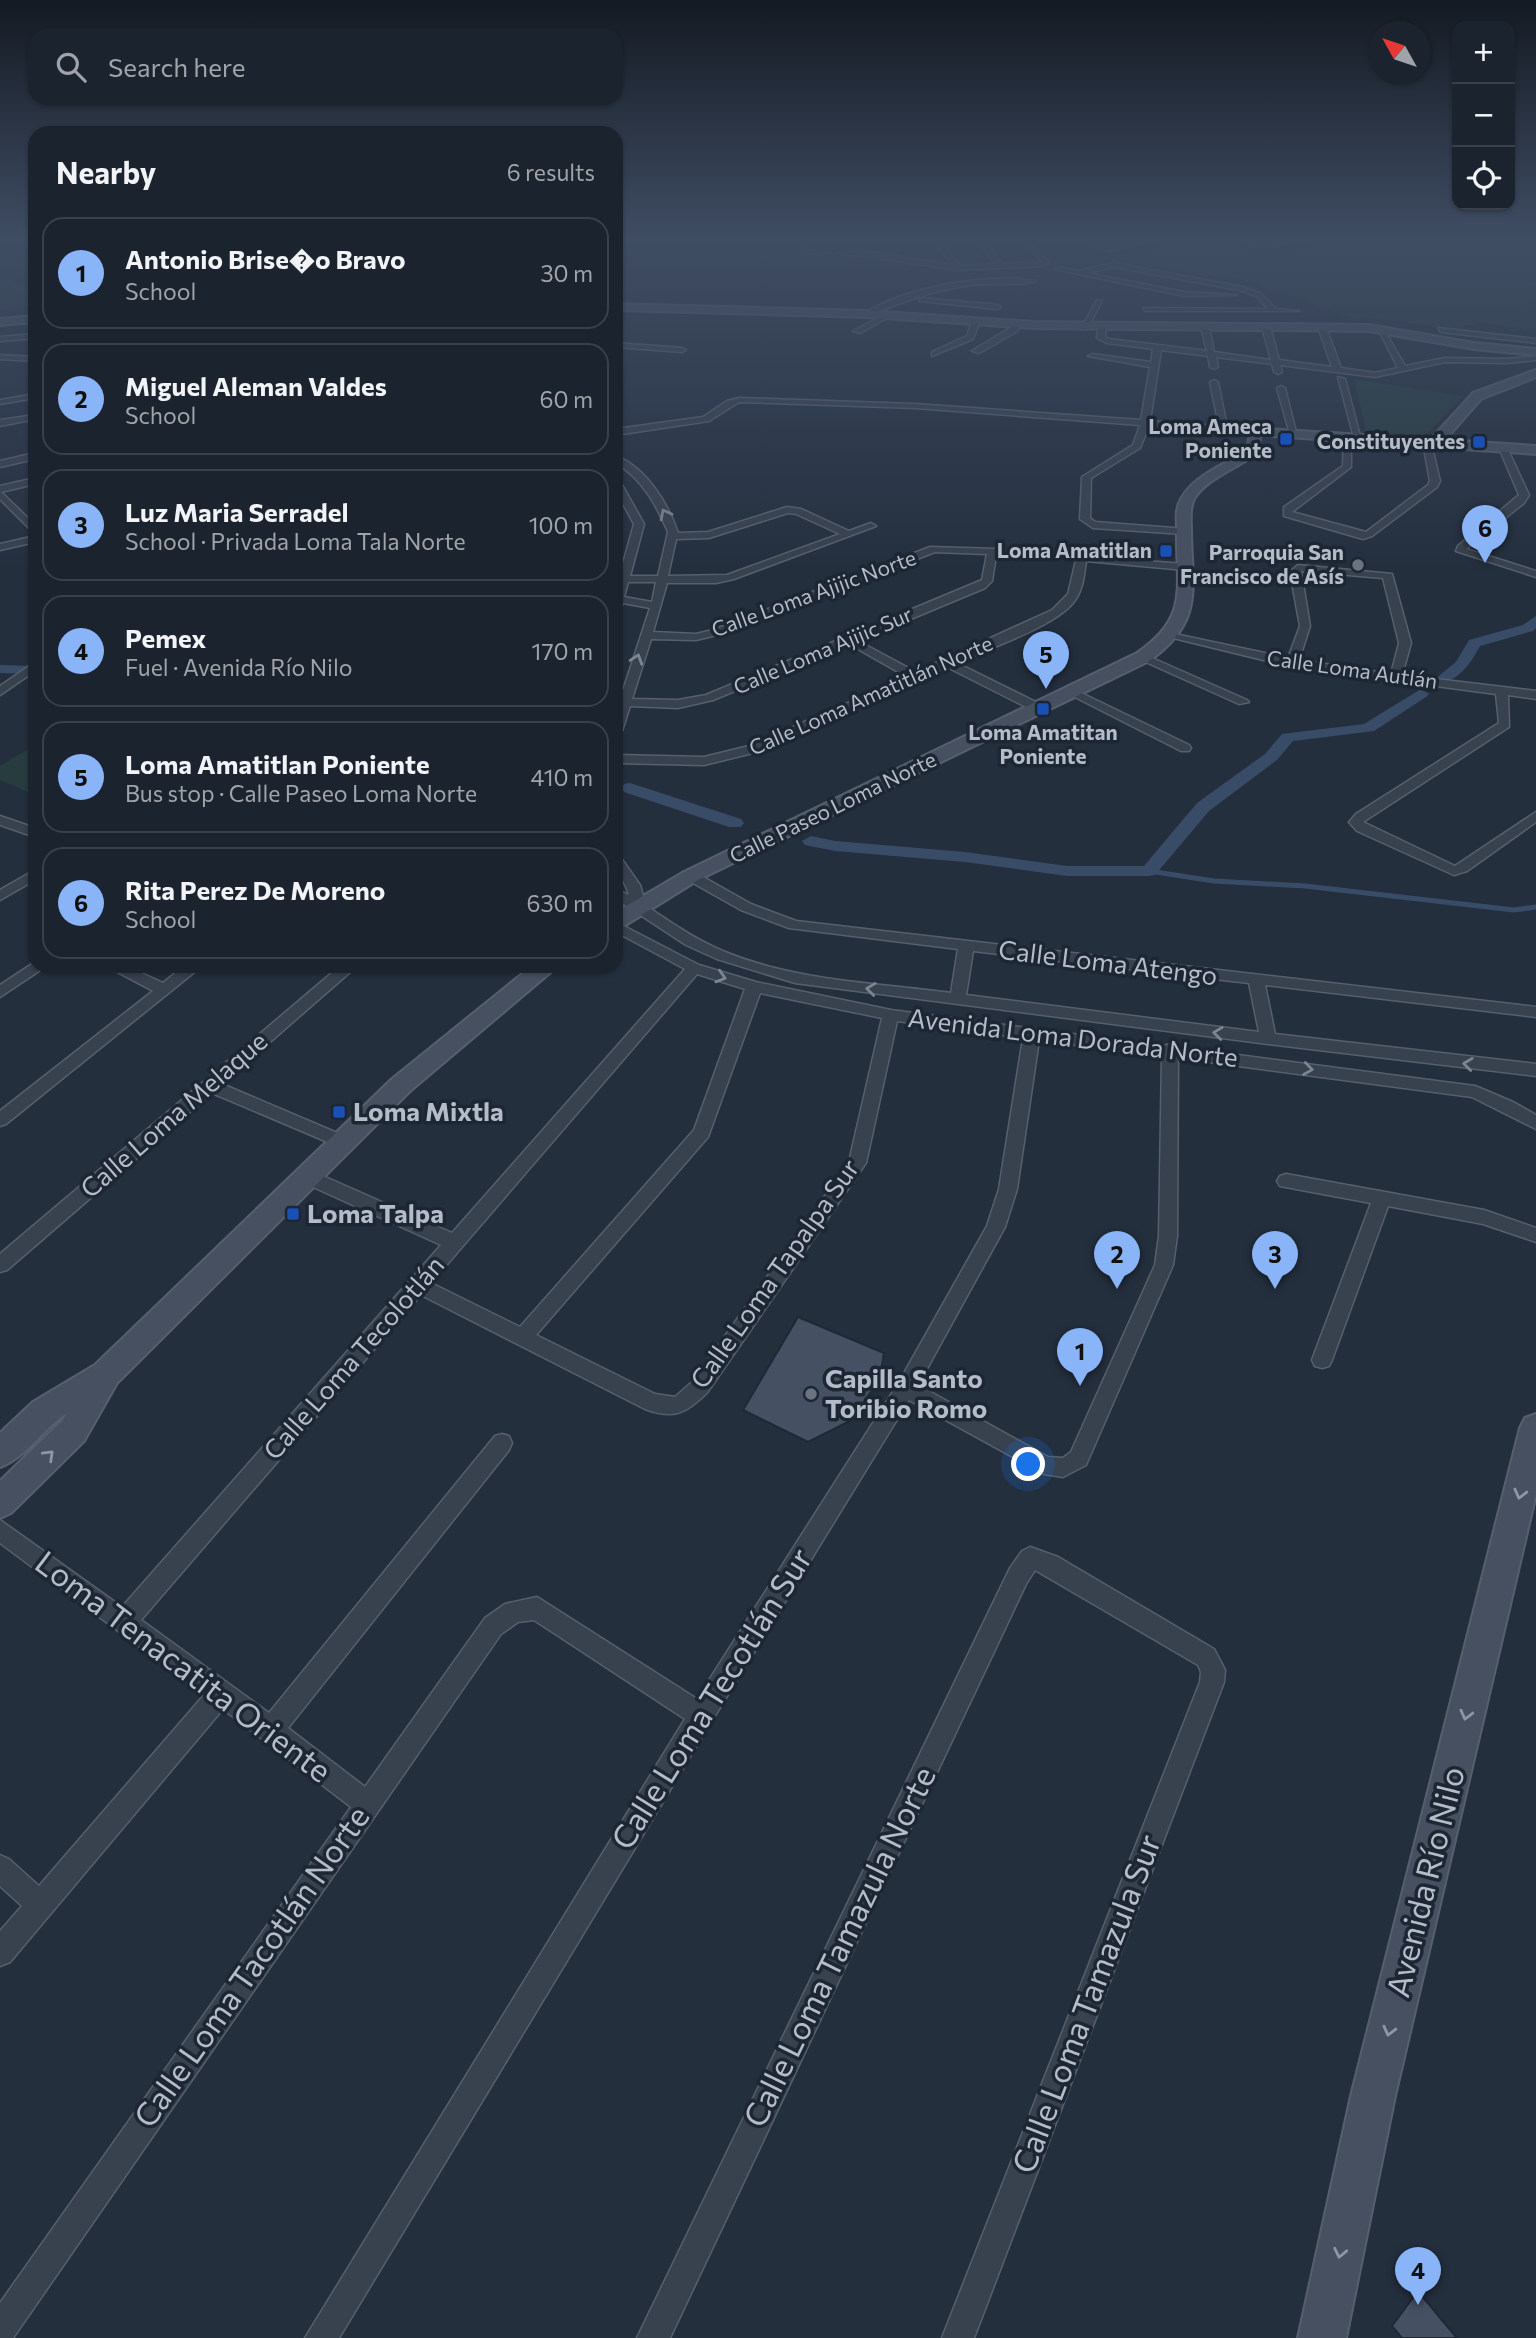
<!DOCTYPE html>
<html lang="en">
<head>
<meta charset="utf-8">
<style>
	:root { --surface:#1b232e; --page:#242b36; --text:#f1f3f6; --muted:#a0a4aa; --line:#39404a; --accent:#8ab4f8 }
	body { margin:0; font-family:Commissioner,sans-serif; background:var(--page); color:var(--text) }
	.controls { position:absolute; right:21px; top:21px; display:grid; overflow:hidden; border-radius:14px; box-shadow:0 2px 5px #0004 }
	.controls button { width:63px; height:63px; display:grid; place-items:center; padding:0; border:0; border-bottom:2px solid var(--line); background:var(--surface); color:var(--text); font:35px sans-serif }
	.compass { position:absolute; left:1368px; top:21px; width:63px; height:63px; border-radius:50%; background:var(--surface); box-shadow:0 2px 5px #0004; rotate:310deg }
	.you { position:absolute; left:1029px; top:1465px; width:24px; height:24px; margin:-18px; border:5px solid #fff; border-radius:50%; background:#1a73e8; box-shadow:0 0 0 10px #1a73e833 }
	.badge { display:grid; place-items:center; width:46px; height:46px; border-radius:50%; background:var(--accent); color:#111; font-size:23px; font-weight:700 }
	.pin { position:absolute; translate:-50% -58px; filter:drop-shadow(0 2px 4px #0008) }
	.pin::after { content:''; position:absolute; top:37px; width:24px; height:21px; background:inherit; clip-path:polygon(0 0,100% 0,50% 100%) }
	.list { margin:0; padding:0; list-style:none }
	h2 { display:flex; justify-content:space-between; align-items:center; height:91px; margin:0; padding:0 28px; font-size:30px }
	h2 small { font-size:23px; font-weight:400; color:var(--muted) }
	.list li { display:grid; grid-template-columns:46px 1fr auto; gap:21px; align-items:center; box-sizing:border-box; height:112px; margin:0 14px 14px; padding:0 14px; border:2px solid var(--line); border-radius:21px }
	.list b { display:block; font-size:26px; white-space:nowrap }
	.list p { margin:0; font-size:23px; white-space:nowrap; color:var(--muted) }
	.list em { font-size:23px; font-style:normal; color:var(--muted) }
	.icon { flex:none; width:38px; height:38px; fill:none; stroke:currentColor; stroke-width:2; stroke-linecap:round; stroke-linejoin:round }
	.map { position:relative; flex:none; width:1536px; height:2338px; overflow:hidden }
	.search { position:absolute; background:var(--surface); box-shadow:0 2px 5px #0004; left:28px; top:28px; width:595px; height:77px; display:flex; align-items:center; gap:18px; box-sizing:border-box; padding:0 24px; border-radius:21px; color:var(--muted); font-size:26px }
	.panel { position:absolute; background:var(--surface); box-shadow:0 2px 5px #0004; left:28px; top:126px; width:595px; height:847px; border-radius:21px }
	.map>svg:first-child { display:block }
</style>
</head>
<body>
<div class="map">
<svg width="1536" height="2338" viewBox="0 0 1536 2338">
	<rect width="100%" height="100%" fill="#242f3e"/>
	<g fill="#263c3f">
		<path d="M1190,241H1219L1255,252L1388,241H1536V278L1529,280L1536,282V299L1531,301L1536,303V330L1475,322L1474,325H1462L1459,329L1364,317L1359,320L1243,280L1096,260Z"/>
		<path d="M5,278L35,292V304L0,311V279Z"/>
		<path d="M1354,379L1463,396L1424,437L1366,431Z"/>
		<path d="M35,745V795L0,780V766Z"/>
	</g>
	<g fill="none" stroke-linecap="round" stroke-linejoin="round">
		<path stroke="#394c67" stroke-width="5" d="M1149,871L1214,881L1305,886L1514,910L1536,907"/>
		<g fill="#394c67" fill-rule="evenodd">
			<path d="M1536,616V628L1533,631L1480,646C1471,663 1461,678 1442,683L1435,679L1456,662L1469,640L1523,625Z"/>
			<path d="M0,665L35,666V674L0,673Z"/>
			<path d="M1421,689L1429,694L1426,697L1374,731L1293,741L1277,760L1209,811L1155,875L1149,876H1067L965,862L835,851L805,845L802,841L811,836L835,841L965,852L1067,866H1144L1197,803L1265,754L1282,734L1364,724Z"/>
			<path d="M630,783L741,819L744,823L741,827H729L624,792L622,788L624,784Z"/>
		</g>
	</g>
	<g fill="#455162" stroke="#1f2835" stroke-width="2">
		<path d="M798,1317L884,1353L880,1378L852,1420L808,1442L743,1410Z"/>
		<path d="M1418,2291L1441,2319L1457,2338H1402L1392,2326Z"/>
	</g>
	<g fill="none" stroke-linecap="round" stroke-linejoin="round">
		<defs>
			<g id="street">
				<path d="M795,241H801L809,251L829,253L805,254Z"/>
				<path d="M932,241H938L961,266L996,264L976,241H982L1003,264L1043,262L1021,241H1027L1049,262L1045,266L959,270L839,253L865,251L953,265Z"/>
				<path d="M1087,241H1095L1110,247L1156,241L1109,251Z"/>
				<path d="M1242,241L1259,243L1303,241L1259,247Z"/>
				<path d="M1114,263L1243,287L1261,294L1276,309L1299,311H1145L1143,308L1268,309L1257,296L1239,290L1114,267L1087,273L1184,292L1237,295L1184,296L1054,269L1057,267L1078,271Z"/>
				<path d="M1012,278L1036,281C1024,286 988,283 971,285C936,290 903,301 870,315L864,314C903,288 967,279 1012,278Z"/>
				<path d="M921,298L998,305L1001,307L998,309L919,301Z"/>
				<path d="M1097,300L1102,301L1087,329H1081Z"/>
				<path d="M888,313L890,316L860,333L853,331Z"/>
				<path d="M973,319L980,321L973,339L932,356V352L967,336Z"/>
				<path d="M1015,322L1022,324L1016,332L979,353L972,351L1010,328Z"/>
				<path d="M1102,325L1106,327L1105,337L1109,339L1207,351L1201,327L1205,325L1209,327L1214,352L1271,360L1262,327L1266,325L1270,327L1279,360L1332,367L1318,327L1322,325L1326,327L1341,368L1375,373L1398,368L1379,330L1383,328L1405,366L1445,358L1507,359L1536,356V360L1507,363L1445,362L1375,377L1280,365L1282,372L1278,374L1274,372L1272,364L1216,357L1218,367L1214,369L1210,367L1208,356L1161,350L1150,421L1219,426L1210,382L1214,380L1218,382L1227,427L1258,431L1254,434L1149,426L1140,448L1091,478L1090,518L1095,522L1187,529L1189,531L1184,534L1093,528L1080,519L1082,477L1133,445L1140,425L915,408L739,402L709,421L616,435V429L703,417L727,401L739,398L915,404L1141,420L1150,367L1088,356L1092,354L1151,362L1153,349L1107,343L1097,338L1098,327Z"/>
				<path d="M1438,328L1536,339V343L1441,332Z"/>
				<path d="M35,334V338L0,341V337Z"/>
				<path d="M616,343L682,348L686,350L682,352L616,347Z"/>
				<path d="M0,355L35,357V361L0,359Z"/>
				<path d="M1338,377L1345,379L1361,440L1354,438Z"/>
				<path d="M1281,386L1285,388L1297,436L1290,434L1277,388Z"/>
				<path d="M35,394V398L0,404V400Z"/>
				<path d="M35,415V419L0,426V420Z"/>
				<path d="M1344,436L1351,438V467L1292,512L1366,532L1428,485L1430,481L1423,443L1427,440L1431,443L1440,481L1437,487L1372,536L1363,539L1284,516V507L1343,466Z"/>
				<path d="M1503,445L1507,448L1529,495L1524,503L1466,549L1536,571V577L1456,551L1458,546L1519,495L1499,448Z"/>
				<path d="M35,453V459L0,467V461Z"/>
				<path d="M616,456C646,468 668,503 678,533L708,532L787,507L801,509L849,531L871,523L876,526L734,579L716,583H667L653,632L696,634L713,630L930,547L997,549L992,581L985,588L858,641L916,672L1052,610L1068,594L1077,556L1185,564L1190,567L1185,570L1086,561C1084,576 1083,591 1073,603C1053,627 987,649 957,663L1042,705V711H1034L947,667L757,752L704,765L616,763V755L704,757L749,746L907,677L849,644L713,700L678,708L630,706L622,731L616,735V712L650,608L623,603L620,610L616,611V589L634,524L616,491V480L621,483L644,524L630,576H658L668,532C656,504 642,479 616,463ZM788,513L796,514L840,534L727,575L668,576L676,539L709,538ZM935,552L987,554L982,580L706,695L678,700L632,699L651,639L696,640L721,634ZM628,582H656L652,602L624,597Z"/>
				<path d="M35,478V484L1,492L35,525V534L0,499V486Z"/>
				<path d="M35,536V542L0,550V544Z"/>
				<path d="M1298,565L1392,574L1411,643L1402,675L1536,691V699L1508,695L1509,727L1363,822L1455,866L1536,812V822L1467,871L1454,875L1357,831L1349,822L1356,814L1499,723L1496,694L1292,667L1165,636L1170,633L1288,658L1300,626L1290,572ZM1301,571L1383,578L1399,643L1391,674L1299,660L1310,626Z"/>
				<path d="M1143,654L1247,700L1249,702L1239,704L1139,659V655Z"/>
				<path d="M35,662V671L0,695V686Z"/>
				<path d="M1071,688L1189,745L1191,748L1189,751H1181L1067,693L1065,691Z"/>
				<path d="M0,816L35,828V837L0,825Z"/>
				<path d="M616,857L621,858L640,885L646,906C672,923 696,940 725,952C796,981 876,983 951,993L958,949L789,928L741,910L686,879V873H696L751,904L796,921L1536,1007V1017L1265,985L1275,1034L1536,1064V1076L1268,1044L795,983L717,959L686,945L616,899V889L629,895C625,880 616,873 616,857ZM973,951L1249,983L1259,1032L966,995Z"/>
				<path d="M35,870V880L0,900V890Z"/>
				<path d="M616,922L699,965L756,982L891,1010L1164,1046L1170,1044L1177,1047L1475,1086L1513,1102L1536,1115V1129L1472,1097L1178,1058L1177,1236L1173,1265L1086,1465L1063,1477L1044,1474L909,1400L710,1724L339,2338H305L685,1719L534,1620L518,1622L501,1634L13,2338H0V2303L351,1807L223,1709L10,1962L0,1966V1931L22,1906L0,1886V1855L9,1859L39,1886L204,1695L0,1543V1520L122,1607L441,1245L302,1182L299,1177L302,1172H314L452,1233L685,969L616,932ZM697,974L745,989L694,1130L520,1327L431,1283ZM760,993L882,1018L849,1162L693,1381L675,1397L655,1394L536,1335L708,1137ZM897,1021L1023,1038L999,1189L987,1226L899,1382L697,1699L537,1597L505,1604L485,1618L365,1787L288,1728L509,1450L512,1443L509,1436L502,1434L495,1436L269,1713L141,1620L421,1295L645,1409C675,1420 685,1413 707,1393L866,1163ZM1039,1040L1162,1056L1159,1236L1155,1265L1071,1452L1063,1458L1048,1457L918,1385L1005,1227L1017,1189Z"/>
				<path d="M35,962V966H45L42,969L0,997V985Z"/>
				<path d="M106,966H126L163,983L184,966H202L6,1124L0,1126V1111L153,991Z"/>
				<path d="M340,966H357L222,1084L349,1138L352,1142L349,1146H337L212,1093L7,1270L0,1272V1254Z"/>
				<path d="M1286,1174L1484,1210L1536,1228V1242L1483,1224L1388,1206L1332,1360L1329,1366L1322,1368L1315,1366L1312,1360L1371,1203L1280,1186L1277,1181L1280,1176Z"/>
				<path d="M1030,1547L1058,1557L1214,1649L1225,1670L1224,1682L974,2338H942L1200,1682L1201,1672L1198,1665L1035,1570L1026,1584L670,2338H637L1010,1568L1022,1551Z"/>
			</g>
			<g id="secondary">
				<path d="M616,304L868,311L1033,322L1369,325L1474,343L1536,349V355L1474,349L1369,331L1033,328L868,317L616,310Z"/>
				<path d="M35,316V322L0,325V319Z"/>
				<path d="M1536,370V377L1481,399L1445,440L1536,446V454L1260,435L1259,451C1240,468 1207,477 1194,499C1189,509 1191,521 1191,531C1192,591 1204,622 1149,661L698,880L624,926L616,928V912L684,872L1137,653C1190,617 1176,588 1177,530C1177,519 1175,509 1181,499C1195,473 1227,466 1248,447L1250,428L1431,439L1473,393Z"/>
				<path d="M532,966H558L410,1091L117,1383L84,1441L11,1513L0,1518V1481L62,1421L67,1413C43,1428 27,1457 0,1467V1433L33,1402L95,1365L392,1079Z"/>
				<path d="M1536,1414V1494L1395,2096L1346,2338H1298L1351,2096L1520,1428L1525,1418Z"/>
			</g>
		</defs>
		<use href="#street" stroke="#565f6c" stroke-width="3"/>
		<use href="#secondary" stroke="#565f6c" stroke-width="4"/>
		<use href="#street" fill="#38414e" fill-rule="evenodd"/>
		<use href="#secondary" fill="#465061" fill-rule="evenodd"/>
	</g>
	<defs><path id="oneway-chevron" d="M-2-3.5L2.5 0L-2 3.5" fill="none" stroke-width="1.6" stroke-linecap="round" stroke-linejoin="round" transform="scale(1.75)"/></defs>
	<g stroke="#7c8592">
		<use href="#oneway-chevron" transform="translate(665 514) rotate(-117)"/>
		<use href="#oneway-chevron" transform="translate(637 659) rotate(-72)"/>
		<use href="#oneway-chevron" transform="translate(721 977) rotate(17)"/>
		<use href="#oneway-chevron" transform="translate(871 989) rotate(-173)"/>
		<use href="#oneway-chevron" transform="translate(1218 1033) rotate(-173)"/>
		<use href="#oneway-chevron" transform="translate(1468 1064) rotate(-173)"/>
		<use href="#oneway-chevron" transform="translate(1308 1069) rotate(8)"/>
	</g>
	<g stroke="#8e96a5">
		<use href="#oneway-chevron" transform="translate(49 1455) rotate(-44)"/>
		<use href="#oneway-chevron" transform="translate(1520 1494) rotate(104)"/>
		<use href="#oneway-chevron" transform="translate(1466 1715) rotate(104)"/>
		<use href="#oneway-chevron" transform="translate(1389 2031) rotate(104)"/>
		<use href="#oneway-chevron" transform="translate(1340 2253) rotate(102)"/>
	</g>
	<linearGradient id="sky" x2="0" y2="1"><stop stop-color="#141a22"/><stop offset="0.42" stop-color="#3f4d63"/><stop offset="1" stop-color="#3f4d63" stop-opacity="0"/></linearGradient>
	<rect width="1536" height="568" fill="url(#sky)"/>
	<g fill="#1a4fb4" stroke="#1d2633" stroke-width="2.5">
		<rect x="1279" y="432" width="14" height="14" rx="3.5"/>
		<rect x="1472" y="435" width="14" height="14" rx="3.5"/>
		<rect x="1159" y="544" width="14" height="14" rx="3.5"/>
		<rect x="1036" y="702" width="14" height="14" rx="3.5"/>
		<rect x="332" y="1105" width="14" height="14" rx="3.5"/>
		<rect x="286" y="1207" width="14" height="14" rx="3.5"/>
	</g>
	<g fill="#6b7280" stroke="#1d2633" stroke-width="2.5">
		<circle cx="1358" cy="565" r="7"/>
		<circle cx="811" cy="1394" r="7"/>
	</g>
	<g text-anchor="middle" stroke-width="7" stroke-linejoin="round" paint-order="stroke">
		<g font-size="21" font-weight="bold" fill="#b4bcc9" stroke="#1d2633" text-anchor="end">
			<text x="1272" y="434">Loma Ameca<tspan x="1272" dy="24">Poniente</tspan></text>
			<text x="1465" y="449">Constituyentes</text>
			<text x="1152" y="558">Loma Amatitlan</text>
			<text x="1344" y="560">Parroquia San<tspan x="1344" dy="24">Francisco de Asís</tspan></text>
			<text x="1043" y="740" text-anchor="middle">Loma Amatitan<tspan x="1043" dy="24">Poniente</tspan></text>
		</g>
		<g font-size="21" fill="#b4bcc9" stroke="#1d2633">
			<text transform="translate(814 594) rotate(-20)" y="7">Calle Loma Ajijic Norte</text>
			<text transform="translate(823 651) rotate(-23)" y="7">Calle Loma Ajijic Sur</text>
			<text transform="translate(1352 670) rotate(8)" y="7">Calle Loma Autlán</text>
			<text transform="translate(871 696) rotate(-24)" y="7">Calle Loma Amatitlán Norte</text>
			<text transform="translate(833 808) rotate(-26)" y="7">Calle Paseo Loma Norte</text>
		</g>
		<g font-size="26" fill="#b4bcc9" stroke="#1d2633">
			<text transform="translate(1108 963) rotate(7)" y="9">Calle Loma Atengo</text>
			<text transform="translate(1073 1038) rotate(7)" y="9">Avenida Loma Dorada Norte</text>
			<text transform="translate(174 1115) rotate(-41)" y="9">Calle Loma Melaque</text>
			<text transform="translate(775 1274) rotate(-55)" y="9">Calle Loma Tapalpa Sur</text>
			<text transform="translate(354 1358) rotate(-49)" y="9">Calle Loma Tecolotlán</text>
		</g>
		<g font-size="26" font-weight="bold" fill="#b4bcc9" stroke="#1d2633" text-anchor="start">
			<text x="353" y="1121">Loma Mixtla</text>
			<text x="307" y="1223">Loma Talpa</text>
			<text x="825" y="1388">Capilla Santo<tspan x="825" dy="30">Toribio Romo</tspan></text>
		</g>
		<g font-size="32" fill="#b4bcc9" stroke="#1d2633">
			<text transform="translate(183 1667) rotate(37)" y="11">Loma Tenacatita Oriente</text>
			<text transform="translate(712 1699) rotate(-58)" y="11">Calle Loma Tecotlán Sur</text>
			<text transform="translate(1426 1882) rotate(-76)" y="11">Avenida Río Nilo</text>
			<text transform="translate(840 1947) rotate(-64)" y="11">Calle Loma Tamazula Norte</text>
			<text transform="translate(252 1967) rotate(-55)" y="11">Calle Loma Tacotlán Norte</text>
			<text transform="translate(1087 2004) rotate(-69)" y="11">Calle Loma Tamazula Sur</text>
		</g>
	</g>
</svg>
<div class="controls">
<button>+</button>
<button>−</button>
<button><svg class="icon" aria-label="locate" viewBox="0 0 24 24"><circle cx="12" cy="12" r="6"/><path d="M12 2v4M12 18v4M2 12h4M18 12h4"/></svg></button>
</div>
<svg class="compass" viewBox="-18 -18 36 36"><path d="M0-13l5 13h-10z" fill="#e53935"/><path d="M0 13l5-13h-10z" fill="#a0a4aa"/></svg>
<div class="you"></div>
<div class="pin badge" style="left:1080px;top:1386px">1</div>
<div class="pin badge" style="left:1117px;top:1289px">2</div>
<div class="pin badge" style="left:1275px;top:1289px">3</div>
<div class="pin badge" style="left:1418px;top:2305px">4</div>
<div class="pin badge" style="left:1046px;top:689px">5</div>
<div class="pin badge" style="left:1485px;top:563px">6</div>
<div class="search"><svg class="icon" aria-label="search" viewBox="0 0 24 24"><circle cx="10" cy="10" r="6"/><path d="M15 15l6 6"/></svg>Search here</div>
<section class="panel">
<h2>Nearby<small>6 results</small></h2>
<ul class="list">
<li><span class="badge">1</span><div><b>Antonio Brise�o Bravo</b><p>School</p></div><em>30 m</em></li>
<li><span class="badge">2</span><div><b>Miguel Aleman Valdes</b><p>School</p></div><em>60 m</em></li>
<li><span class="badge">3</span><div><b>Luz Maria Serradel</b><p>School · Privada Loma Tala Norte</p></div><em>100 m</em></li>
<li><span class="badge">4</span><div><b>Pemex</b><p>Fuel · Avenida Río Nilo</p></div><em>170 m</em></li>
<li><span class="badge">5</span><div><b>Loma Amatitlan Poniente</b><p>Bus stop · Calle Paseo Loma Norte</p></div><em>410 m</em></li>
<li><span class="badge">6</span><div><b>Rita Perez De Moreno</b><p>School</p></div><em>630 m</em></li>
</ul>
</section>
</div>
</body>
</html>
